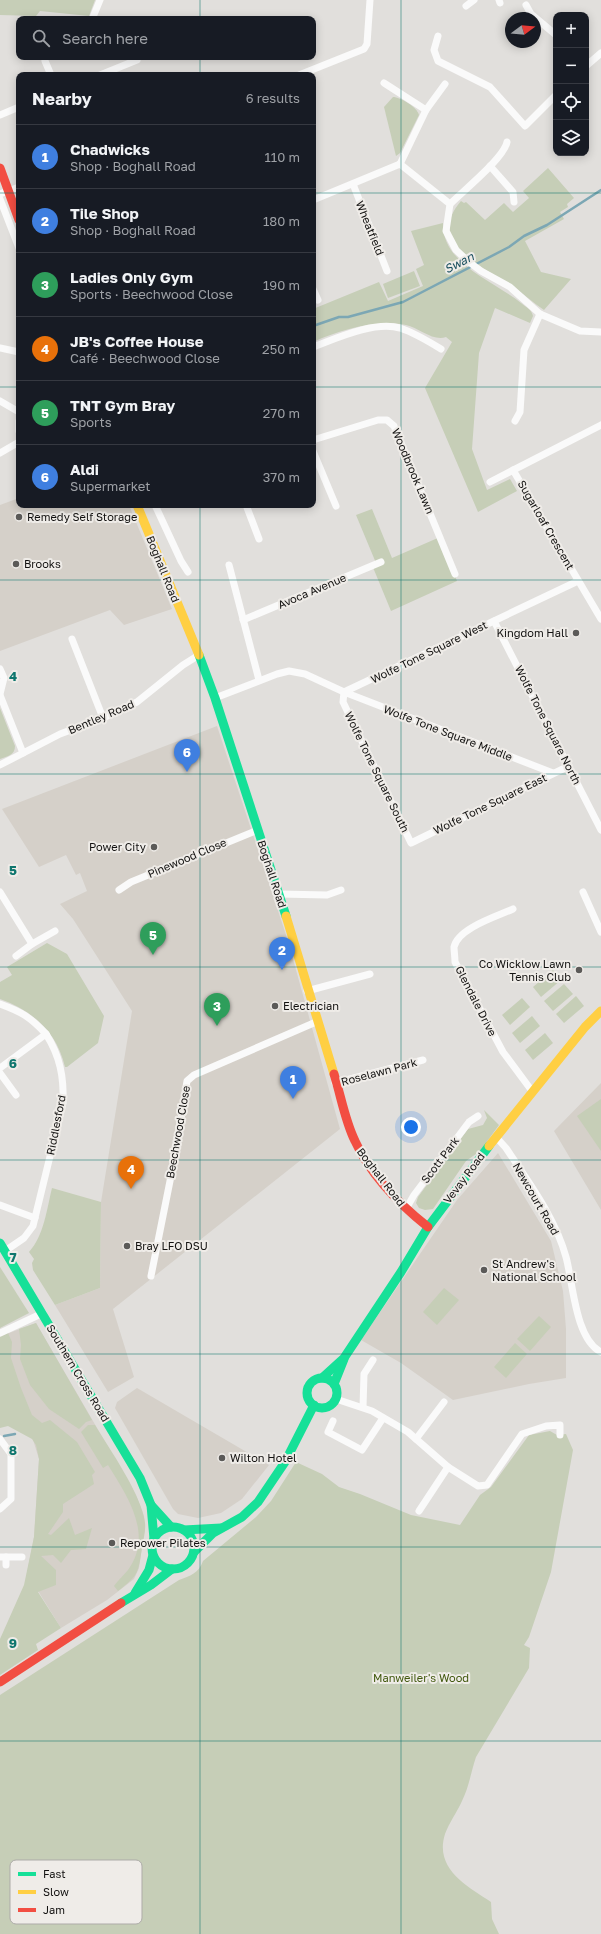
<!DOCTYPE html>
<html lang="en">
<head>
<meta charset="utf-8">
<style>
	:root { --surface:#171b24; --page:#20242c; --text:#f1f3f6; --muted:#9ea1a6; --line:#363941; --accent:#aeaeaf }
	body { margin:0; font-family:"Golos Text",sans-serif; background:var(--page); color:var(--text) }
	.controls { position:absolute; right:12px; top:12px; display:grid; overflow:hidden; border-radius:8px; box-shadow:0 2px 10px #0003 }
	.controls button { width:36px; height:36px; display:grid; place-items:center; padding:0; border:0; border-bottom:1px solid var(--line); background:var(--surface); color:var(--text); font:20px sans-serif }
	.compass { position:absolute; left:505px; top:12px; width:36px; height:36px; border-radius:50%; background:var(--surface); box-shadow:0 2px 10px #0003; rotate:74deg }
	.you { position:absolute; left:411px; top:1127px; width:14px; height:14px; margin:-10px; border:3px solid #fff; border-radius:50%; background:#1a73e8; box-shadow:0 0 0 6px #1a73e833 }
	.badge { display:grid; place-items:center; width:26px; height:26px; border-radius:50%; background:var(--accent); color:#fff; font-size:13px; font-weight:700 }
	.pin { position:absolute; translate:-50% -33px; filter:drop-shadow(0 1px 2px #0008) }
	.pin::after { content:''; position:absolute; top:21px; width:14px; height:12px; background:inherit; clip-path:polygon(0 0,100% 0,50% 100%) }
	.list { margin:0; padding:0; list-style:none }
	h2 { display:flex; justify-content:space-between; align-items:center; height:52px; margin:0; padding:0 16px; font-size:17px }
	h2 small { font-size:13px; font-weight:400; color:var(--muted) }
	.list li { display:grid; grid-template-columns:26px 1fr auto; gap:12px; align-items:center; box-sizing:border-box; height:64px; padding:0 16px; border-top:1px solid var(--line) }
	.list b { display:block; font-size:15px; white-space:nowrap }
	.list p { margin:0; font-size:13px; white-space:nowrap; color:var(--muted) }
	.list em { font-size:13px; font-style:normal; color:var(--muted) }
	.icon { flex:none; width:22px; height:22px; fill:none; stroke:currentColor; stroke-width:2; stroke-linecap:round; stroke-linejoin:round }
	.map { position:relative; flex:none; width:601px; height:1934px; overflow:hidden }
	.search { position:absolute; background:var(--surface); box-shadow:0 2px 10px #0003; left:16px; top:16px; width:300px; height:44px; display:flex; align-items:center; gap:10px; box-sizing:border-box; padding:0 14px; border-radius:8px; color:var(--muted); font-size:15px }
	.panel { position:absolute; background:var(--surface); box-shadow:0 2px 10px #0003; left:16px; top:72px; width:300px; height:436px; border-radius:8px }
	.map>svg:first-child { display:block }
</style>
</head>
<body>
<div class="map">
<svg width="601" height="1934" viewBox="0 0 601 1934">
	<rect width="100%" height="100%" fill="#e1dfdc"/>
	<g fill="#d5d0c9">
		<path d="M19,498V505H129L172,609L124,625L110,610L0,651V505Z"/>
		<path d="M217,726L288,941L340,1129L113,1309L134,1377L108,1392L55,1305L100,1288L101,1202L132,1011L73,919L60,904L87,891L80,873L76,875L66,855L39,867L2,809Z"/>
		<path d="M601,1083V1210L554,1131Z"/>
		<path d="M498,1153L551,1241L563,1291L566,1329V1378L529,1384L453,1400L401,1363L361,1340L457,1200Z"/>
		<path d="M36,1323L136,1495L144,1516L145,1525L139,1568L134,1579L107,1600L61,1628L27,1573L34,1537L39,1459L1,1336Z"/>
		<path d="M137,1388L269,1465L242,1499L221,1513L198,1518L178,1514L173,1509L115,1408L117,1402Z"/>
	</g>
	<g fill="#c6ceb7">
		<path d="M0,0H95L89,16L40,11L36,16L0,15Z"/>
		<path d="M393,97C400,97 417,107 419,115L400,153L396,156L384,107Z"/>
		<path d="M548,168L574,198L567,204L568,207L560,212L564,219L525,241L541,272L571,279L544,310C533,303 523,293 512,286C483,267 425,242 461,201L464,203L466,202L485,220L504,203L513,212L529,198L523,191Z"/>
		<path d="M443,223C442,264 494,281 521,303C526,307 532,310 533,316L530,323L495,308L479,353L472,449L487,490L510,479L517,491L478,512L425,388L452,342L446,337C434,342 419,328 406,325C377,319 340,330 313,342V309L379,282L388,301L423,286L416,269L424,265L411,231Z"/>
		<path d="M414,271L420,286L388,298L383,284Z"/>
		<path d="M372,509L392,558L440,537L457,581L391,611L372,565L376,563L356,515Z"/>
		<path d="M0,708L15,746C15,755 8,756 0,759Z"/>
		<path d="M47,943L67,954L104,1016L98,1043L67,1067H65C57,1032 33,1011 0,999V982L12,975L7,967Z"/>
		<path d="M553,970L561,980L541,997L533,987Z"/>
		<path d="M564,984L573,994L553,1011L544,1001Z"/>
		<path d="M576,996L584,1006L564,1023L556,1014Z"/>
		<path d="M522,998L530,1007L510,1025L502,1015Z"/>
		<path d="M532,1016L540,1026L520,1043L512,1033Z"/>
		<path d="M545,1033L553,1043L533,1060L525,1050Z"/>
		<path d="M601,1099V1151L577,1116Z"/>
		<path d="M484,1110L499,1125L480,1151L466,1161L433,1209L425,1210L419,1208L416,1203L418,1197L468,1129L483,1125L487,1118Z"/>
		<path d="M52,1188L101,1202L100,1288L55,1305L33,1270L32,1263L34,1259L29,1252C44,1236 47,1208 52,1188Z"/>
		<path d="M0,1267L29,1313L0,1328Z"/>
		<path d="M444,1288L459,1300L437,1325L423,1312Z"/>
		<path d="M539,1316L551,1327L530,1351L517,1339Z"/>
		<path d="M36,1323L92,1420L86,1422L79,1429L49,1409L30,1385L20,1359L21,1345L19,1329Z"/>
		<path d="M8,1333L12,1342L11,1358L21,1388L32,1415L42,1423L50,1420L77,1442L95,1472L92,1475L94,1484L63,1504V1512L48,1534L51,1535L69,1518L75,1535L92,1528L86,1549L71,1550L61,1563L53,1555L41,1556L56,1570V1585L38,1592L61,1628L36,1644L38,1650L0,1675V1639L24,1585L34,1537L39,1459L36,1445L32,1439L8,1426L0,1428V1337Z"/>
		<path d="M515,1343L527,1354L506,1378L494,1367Z"/>
		<path d="M88,1425H95C110,1450 142,1495 145,1523C146,1531 143,1540 142,1548C138,1573 139,1575 118,1591L114,1586C118,1580 124,1575 128,1570C154,1534 127,1496 108,1465L103,1468L81,1432Z"/>
		<path d="M550,1431L557,1435L566,1434L573,1450L551,1572L529,1637L524,1645L530,1648L529,1668L476,1757C471,1772 469,1787 462,1801C457,1812 449,1823 445,1834C434,1869 467,1886 491,1902L492,1919L499,1934H0V1695L179,1580C190,1576 199,1573 203,1561L256,1517L271,1501L296,1462L322,1474L339,1487L360,1494L411,1515L460,1525L480,1495L491,1487L529,1435Z"/>
	</g>
	<g fill="none" stroke-linecap="round" stroke-linejoin="round">
		<g stroke="#7ca7b4" stroke-width="2.5">
			<path d="M313,326L339,317H348L403,302L509,247L524,236L547,225L601,190"/>
			<path d="M4,1436L15,1434"/>
		</g>
		<g stroke="#fafafa" stroke-width="7">
			<path d="M499,0L500,3"/>
			<path d="M526,5L531,14L556,35"/>
			<path d="M466,6L474,0"/>
			<path d="M93,17L100,0"/>
			<path d="M438,36L434,50L438,61L490,87L525,126L556,95"/>
			<path d="M45,61L51,75"/>
			<path d="M586,66L601,53"/>
			<path d="M100,75L137,60"/>
			<path d="M299,75L364,49L367,44L370,0"/>
			<path d="M384,83L426,110"/>
			<path d="M0,115L19,107"/>
			<path d="M400,164L450,204L446,231L456,250L469,262L481,271L510,287L540,314L580,331L601,332"/>
			<path d="M400,164L426,110L445,84"/>
			<path d="M490,166L513,192L514,202"/>
			<path d="M353,184L387,271"/>
			<path d="M0,194L19,187"/>
			<path d="M0,199L19,248"/>
			<path d="M313,200L400,164"/>
			<path d="M450,204C463,191 504,158 507,142"/>
			<path d="M313,289L318,300"/>
			<path d="M313,347C337,338 374,321 400,328C415,333 428,341 441,349"/>
			<path d="M0,348L19,352"/>
			<path d="M0,401L19,412"/>
			<path d="M19,421V431"/>
			<path d="M515,421L520,412L524,350L540,314"/>
			<path d="M313,440L378,420H387L394,426L455,574"/>
			<path d="M313,451L336,506"/>
			<path d="M0,453L19,442"/>
			<path d="M513,470L601,619"/>
			<path d="M490,482L601,425"/>
			<path d="M155,505L181,561L188,572"/>
			<path d="M246,505L259,539"/>
			<path d="M229,565L259,680"/>
			<path d="M243,620L381,562"/>
			<path d="M494,621L601,830"/>
			<path d="M72,639L103,718"/>
			<path d="M0,669L4,678L0,694"/>
			<path d="M344,692L343,702L411,843L569,766"/>
			<path d="M344,692L578,581"/>
			<path d="M0,695L23,753"/>
			<path d="M215,698L277,674L289,671L305,674L344,692L553,773"/>
			<path d="M0,765L60,734L103,718L137,702L183,665L199,655"/>
			<path d="M119,890L131,882L258,830"/>
			<path d="M0,892L32,944"/>
			<path d="M583,892L601,932"/>
			<path d="M279,894L327,895L341,890"/>
			<path d="M513,909C498,916 458,928 454,947C454,951 455,957 455,962L503,1052L532,1091"/>
			<path d="M16,956L32,944L55,931"/>
			<path d="M307,991L370,974"/>
			<path d="M0,1004C22,1012 30,1017 46,1034L0,1068"/>
			<path d="M0,1073L16,1095"/>
			<path d="M335,1083L423,1060"/>
			<path d="M496,1137L506,1148C529,1183 555,1217 566,1257C573,1282 575,1339 601,1352"/>
			<path d="M0,1205L35,1218"/>
			<path d="M406,1209L414,1195L469,1122L478,1116"/>
			<path d="M5,1251L24,1238L33,1226L63,1103C64,1077 60,1056 46,1034"/>
			<path d="M151,1276L174,1161L187,1081L194,1075L316,1022"/>
			<path d="M0,1333L43,1313"/>
			<path d="M336,1399L372,1411L408,1432L448,1467L478,1486L487,1485L522,1434L546,1426L560,1425V1435"/>
			<path d="M363,1407L364,1374L373,1360"/>
			<path d="M333,1421L328,1432L362,1450L383,1418"/>
			<path d="M0,1439L11,1454V1499L0,1509"/>
			<path d="M416,1439L444,1402"/>
			<path d="M419,1511L448,1467"/>
			<path d="M0,1557H22"/>
			<path d="M6,1565V1557"/>
		</g>
		<g stroke="#16e098" stroke-width="9">
			<path d="M199,655L215,698L286,916"/>
			<path d="M0,1243L140,1478L151,1505L154,1539"/>
			<path d="M322,1378L344,1358L401,1272L428,1227L489,1146"/>
			<circle cx="322" cy="1393" r="15"/>
			<path d="M334,1384L344,1359"/>
			<path d="M151,1505L171,1527"/>
			<circle cx="173" cy="1548" r="21"/>
			<path d="M184,1530L221,1528"/>
			<path d="M194,1552L213,1533L242,1517L258,1502L285,1462L314,1405"/>
			<path d="M135,1593L149,1570L153,1555"/>
			<path d="M121,1603L151,1585L172,1569"/>
		</g>
		<g stroke="#ffcf43" stroke-width="9">
			<path d="M137,505L199,655"/>
			<path d="M286,916L334,1074"/>
			<path d="M489,1146L585,1027L601,1011"/>
		</g>
		<g stroke="#f24e42" stroke-width="9">
			<path d="M0,168L19,220"/>
			<path d="M334,1074C341,1096 345,1121 355,1141C371,1176 399,1204 428,1227"/>
			<path d="M0,1682L121,1603"/>
		</g>
	</g>
	<path fill="none" stroke="#0f766e" stroke-width="1" stroke-opacity="0.55" d="M200,0V19M401,0V1934M200,57V75M0,193H19M313,193H601M0,387H19M313,387H601M200,505V1934M0,580H601M0,774H601M0,967H601M0,1160H601M0,1354H601M0,1547H601M0,1741H601"/>
	<g fill="#5b5a58" stroke="#efece8" stroke-width="1.5">
		<circle cx="19" cy="517" r="4"/>
		<circle cx="16" cy="564" r="4"/>
		<circle cx="576" cy="633" r="4"/>
		<circle cx="154" cy="847" r="4"/>
		<circle cx="579" cy="970" r="4"/>
		<circle cx="275" cy="1006" r="4"/>
		<circle cx="127" cy="1246" r="4"/>
		<circle cx="484" cy="1270" r="4"/>
		<circle cx="222" cy="1458" r="4"/>
		<circle cx="112" cy="1543" r="4"/>
	</g>
	<g text-anchor="middle" stroke-width="4" stroke-linejoin="round" paint-order="stroke">
		<g font-size="11" fill="#131211" stroke="#efece8">
			<text transform="translate(370 228) rotate(68)" y="4">Wheatfield</text>
			<text transform="translate(413 471) rotate(67)" y="4">Woodbrook Lawn</text>
			<text transform="translate(546 525) rotate(60)" y="4">Sugarloaf Crescent</text>
			<text transform="translate(163 569) rotate(68)" y="4">Boghall Road</text>
			<text transform="translate(312 591) rotate(-23)" y="4">Avoca Avenue</text>
			<text transform="translate(429 652) rotate(-26)" y="4">Wolfe Tone Square West</text>
			<text transform="translate(101 717) rotate(-23)" y="4">Bentley Road</text>
			<text transform="translate(548 725) rotate(63)" y="4">Wolfe Tone Square North</text>
			<text transform="translate(448 733) rotate(21)" y="4">Wolfe Tone Square Middle</text>
			<text transform="translate(377 772) rotate(64)" y="4">Wolfe Tone Square South</text>
			<text transform="translate(490 804) rotate(-26)" y="4">Wolfe Tone Square East</text>
			<text transform="translate(187 858) rotate(-23)" y="4">Pinewood Close</text>
			<text transform="translate(272 874) rotate(72)" y="4">Boghall Road</text>
			<text transform="translate(476 1001) rotate(63)" y="4">Glendale Drive</text>
			<text transform="translate(379 1072) rotate(-15)" y="4">Roselawn Park</text>
			<text transform="translate(56 1125) rotate(-79)" y="4">Riddlesford</text>
			<text transform="translate(178 1132) rotate(-80)" y="4">Beechwood Close</text>
			<text transform="translate(440 1160) rotate(-53)" y="4">Scott Park</text>
			<text transform="translate(381 1177) rotate(52)" y="4">Boghall Road</text>
			<text transform="translate(464 1178) rotate(-53)" y="4">Vevay Road</text>
			<text transform="translate(536 1199) rotate(60)" y="4">Newcourt Road</text>
			<text transform="translate(78 1373) rotate(59)" y="4">Southern Cross Road</text>
		</g>
		<g font-size="11" fill="#131211" stroke="#efece8" text-anchor="start">
			<text x="27" y="521">Remedy Self Storage</text>
			<text x="24" y="568">Brooks</text>
			<text x="568" y="637" text-anchor="end">Kingdom Hall</text>
			<text x="146" y="851" text-anchor="end">Power City</text>
			<text x="571" y="968" text-anchor="end">Co Wicklow Lawn<tspan x="571" dy="13">Tennis Club</tspan></text>
			<text x="283" y="1010">Electrician</text>
			<text x="135" y="1250">Bray LFO DSU</text>
			<text x="492" y="1268">St Andrew's<tspan x="492" dy="13">National School</tspan></text>
			<text x="230" y="1462">Wilton Hotel</text>
			<text x="120" y="1547">Repower Pilates</text>
		</g>
		<g font-size="11" fill="#42590f" stroke="#efece8">
			<text x="421" y="1682">Manweiler's Wood</text>
		</g>
		<g font-size="12" font-style="italic" fill="#194f5e" stroke="#efece8">
			<text transform="translate(459 263) rotate(-27)" y="4">Swan</text>
		</g>
	</g>
	<rect x="10" y="1860" width="132" height="64" rx="6" fill="#efece8" stroke="#adaba8" stroke-width="1"/>
	<rect x="18" y="1872" width="18" height="4" fill="#16e098"/>
	<rect x="18" y="1890" width="18" height="4" fill="#ffcf43"/>
	<rect x="18" y="1908" width="18" height="4" fill="#f24e42"/>
	<g font-size="11" fill="#131211">
		<text x="43" y="1878">Fast</text>
		<text x="43" y="1896">Slow</text>
		<text x="43" y="1914">Jam</text>
	</g>
	<g font-size="13" text-anchor="middle" font-weight="bold" fill="#0f766e" stroke="#efece8" stroke-width="4" stroke-linejoin="round" paint-order="stroke">
		<text x="13" y="681">4</text>
		<text x="13" y="875">5</text>
		<text x="13" y="1068">6</text>
		<text x="13" y="1262">7</text>
		<text x="13" y="1455">8</text>
		<text x="13" y="1648">9</text>
	</g>
</svg>
<div class="controls">
<button>+</button>
<button>−</button>
<button><svg class="icon" aria-label="locate" viewBox="0 0 24 24"><circle cx="12" cy="12" r="6"/><path d="M12 2v4M12 18v4M2 12h4M18 12h4"/></svg></button>
<button><svg class="icon" aria-label="layers" viewBox="0 0 24 24"><path d="M12 4l9 5-9 5-9-5zM3 14l9 5 9-5"/></svg></button>
</div>
<svg class="compass" viewBox="-18 -18 36 36"><path d="M0-13l5 13h-10z" fill="#e53935"/><path d="M0 13l5-13h-10z" fill="#9ea1a6"/></svg>
<div class="you"></div>
<div class="pin badge" style="left:293px;top:1099px;background:#3f7fe0">1</div>
<div class="pin badge" style="left:282px;top:970px;background:#3f7fe0">2</div>
<div class="pin badge" style="left:217px;top:1026px;background:#2e9e5b">3</div>
<div class="pin badge" style="left:131px;top:1189px;background:#e8710a">4</div>
<div class="pin badge" style="left:153px;top:955px;background:#2e9e5b">5</div>
<div class="pin badge" style="left:187px;top:772px;background:#3f7fe0">6</div>
<div class="search"><svg class="icon" aria-label="search" viewBox="0 0 24 24"><circle cx="10" cy="10" r="6"/><path d="M15 15l6 6"/></svg>Search here</div>
<section class="panel">
<h2>Nearby<small>6 results</small></h2>
<ul class="list">
<li><span class="badge" style="background:#3f7fe0">1</span><div><b>Chadwicks</b><p>Shop · Boghall Road</p></div><em>110 m</em></li>
<li><span class="badge" style="background:#3f7fe0">2</span><div><b>Tile Shop</b><p>Shop · Boghall Road</p></div><em>180 m</em></li>
<li><span class="badge" style="background:#2e9e5b">3</span><div><b>Ladies Only Gym</b><p>Sports · Beechwood Close</p></div><em>190 m</em></li>
<li><span class="badge" style="background:#e8710a">4</span><div><b>JB's Coffee House</b><p>Café · Beechwood Close</p></div><em>250 m</em></li>
<li><span class="badge" style="background:#2e9e5b">5</span><div><b>TNT Gym Bray</b><p>Sports</p></div><em>270 m</em></li>
<li><span class="badge" style="background:#3f7fe0">6</span><div><b>Aldi</b><p>Supermarket</p></div><em>370 m</em></li>
</ul>
</section>
</div>
</body>
</html>
